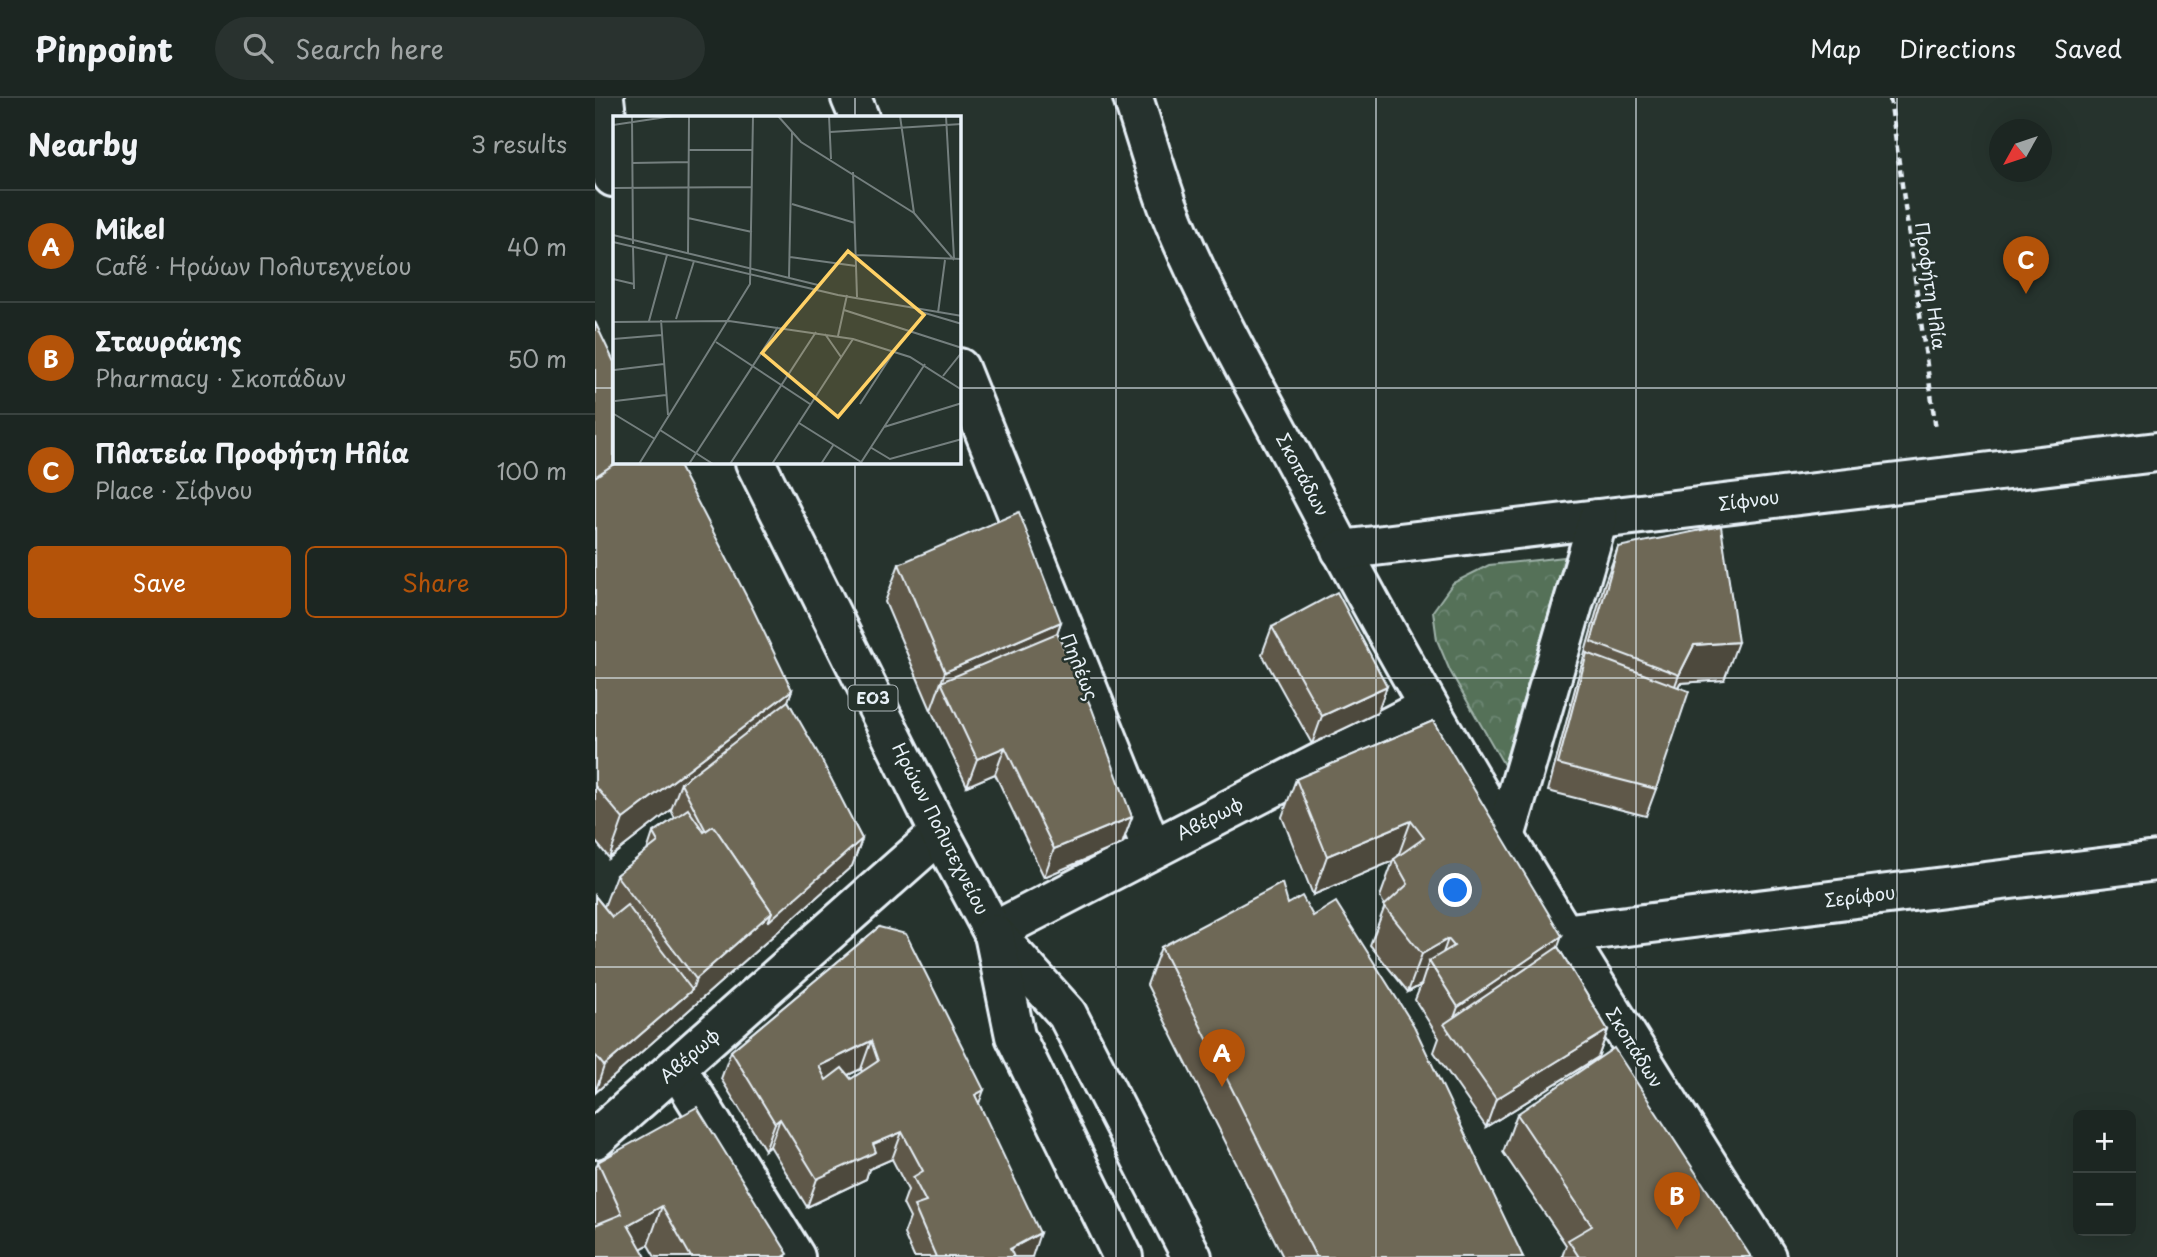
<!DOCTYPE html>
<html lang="en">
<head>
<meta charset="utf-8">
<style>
	:root { --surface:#1c2622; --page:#29322f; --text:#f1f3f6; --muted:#a0a5a5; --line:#3a4340; --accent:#b45309 }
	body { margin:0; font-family:"Playpen Sans",sans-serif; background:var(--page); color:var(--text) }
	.controls { position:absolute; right:21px; bottom:21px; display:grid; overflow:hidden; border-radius:10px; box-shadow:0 7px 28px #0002 }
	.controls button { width:63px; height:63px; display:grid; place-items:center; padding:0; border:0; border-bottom:2px solid var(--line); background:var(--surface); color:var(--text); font:35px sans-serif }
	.compass { position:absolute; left:1394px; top:21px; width:63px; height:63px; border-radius:50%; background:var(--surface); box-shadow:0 7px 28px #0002; rotate:230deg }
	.you { position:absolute; left:861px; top:793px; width:24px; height:24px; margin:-18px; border:5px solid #fff; border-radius:50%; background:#1a73e8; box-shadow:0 0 0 10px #1a73e833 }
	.badge { display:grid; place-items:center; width:46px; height:46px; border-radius:50%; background:var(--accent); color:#fff; font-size:23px; font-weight:700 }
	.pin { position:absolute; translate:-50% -58px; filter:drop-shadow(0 2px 4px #0008) }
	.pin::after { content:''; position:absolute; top:37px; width:24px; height:21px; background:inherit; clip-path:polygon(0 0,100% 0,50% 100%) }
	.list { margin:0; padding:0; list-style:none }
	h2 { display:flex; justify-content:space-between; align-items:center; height:91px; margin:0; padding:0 28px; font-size:30px }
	h2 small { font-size:23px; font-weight:400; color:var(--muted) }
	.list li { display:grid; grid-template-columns:46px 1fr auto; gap:21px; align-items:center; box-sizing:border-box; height:112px; padding:0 28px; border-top:2px solid var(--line) }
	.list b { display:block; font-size:26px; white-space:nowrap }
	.list p { margin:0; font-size:23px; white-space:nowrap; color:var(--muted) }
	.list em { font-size:23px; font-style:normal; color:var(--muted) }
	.actions { display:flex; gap:14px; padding:21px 28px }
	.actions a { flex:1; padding:16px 0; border:2px solid var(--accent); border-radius:10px; text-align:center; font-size:24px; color:var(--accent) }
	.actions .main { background:var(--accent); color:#fff }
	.icon { flex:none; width:38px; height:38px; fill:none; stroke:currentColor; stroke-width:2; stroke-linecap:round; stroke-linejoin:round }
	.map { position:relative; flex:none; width:1562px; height:1159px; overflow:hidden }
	header { display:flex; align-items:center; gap:42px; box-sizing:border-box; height:98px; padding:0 35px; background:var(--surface); border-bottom:2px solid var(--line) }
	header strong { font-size:33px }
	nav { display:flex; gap:38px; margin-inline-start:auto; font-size:24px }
	.search { width:490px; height:63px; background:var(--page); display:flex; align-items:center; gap:18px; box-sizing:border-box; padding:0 24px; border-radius:38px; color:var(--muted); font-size:26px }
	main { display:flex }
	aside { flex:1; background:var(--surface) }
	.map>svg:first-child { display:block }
</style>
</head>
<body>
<header>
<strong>Pinpoint</strong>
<div class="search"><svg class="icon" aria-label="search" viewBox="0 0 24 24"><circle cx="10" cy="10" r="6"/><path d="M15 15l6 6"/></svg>Search here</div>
<nav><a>Map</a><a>Directions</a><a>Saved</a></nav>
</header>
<main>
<aside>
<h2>Nearby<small>3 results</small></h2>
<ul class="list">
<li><span class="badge">A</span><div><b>Mikel</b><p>Café · Ηρώων Πολυτεχνείου</p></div><em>40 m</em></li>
<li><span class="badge">B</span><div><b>Σταυράκης</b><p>Pharmacy · Σκοπάδων</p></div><em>50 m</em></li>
<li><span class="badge">C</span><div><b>Πλατεία Προφήτη Ηλία</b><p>Place · Σίφνου</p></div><em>100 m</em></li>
</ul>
<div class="actions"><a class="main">Save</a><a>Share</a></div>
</aside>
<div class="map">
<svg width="1562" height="1159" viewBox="0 0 1562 1159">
	<defs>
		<pattern id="park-crowns" width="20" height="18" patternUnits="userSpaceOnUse" patternTransform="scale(1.75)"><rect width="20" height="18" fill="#547159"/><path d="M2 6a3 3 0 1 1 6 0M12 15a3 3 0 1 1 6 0" fill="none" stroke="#6d8672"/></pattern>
	</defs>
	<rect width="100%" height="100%" fill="#26332d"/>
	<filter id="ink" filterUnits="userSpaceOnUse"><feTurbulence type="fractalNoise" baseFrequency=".0143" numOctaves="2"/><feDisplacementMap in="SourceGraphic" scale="14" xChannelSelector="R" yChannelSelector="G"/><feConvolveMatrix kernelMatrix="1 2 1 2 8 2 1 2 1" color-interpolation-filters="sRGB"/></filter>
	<g filter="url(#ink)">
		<path fill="url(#park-crowns)" stroke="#9eb1a8" stroke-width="2" d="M970,459L909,667L855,573L842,542L838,513L858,485L894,467Z"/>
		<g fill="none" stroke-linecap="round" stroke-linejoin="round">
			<defs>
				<g id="minor">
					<path d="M256,0L264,19"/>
					<path d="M538,0C550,36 560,72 573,108C611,206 670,305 719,399C855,661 1014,910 1171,1159"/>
					<path d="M364,270L557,751"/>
					<path d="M746,452L1562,354"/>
					<path d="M910,739L1003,421"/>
					<path d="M398,834L833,609"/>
					<path d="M967,836L1562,763"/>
					<path d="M82,970L200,1159"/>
					<path d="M0,1041L345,735"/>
				</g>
				<g id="major">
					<path d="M9,0L18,79"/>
					<path d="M160,364L345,735L398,834L472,916L597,1159"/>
					<path d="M399,836L420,938L528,1159"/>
				</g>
			</defs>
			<use href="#minor" stroke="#e8f1f8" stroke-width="44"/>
			<use href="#major" stroke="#e8f1f8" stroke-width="44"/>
			<path stroke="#e8f1f8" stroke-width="4.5" stroke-dasharray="7 5" stroke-linecap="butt" d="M1295,0L1341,332"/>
			<use href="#minor" stroke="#26332d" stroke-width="38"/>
			<use href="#major" stroke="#26332d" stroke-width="38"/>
		</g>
		<g fill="#5f594a" stroke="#e8f1f8" stroke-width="2" fill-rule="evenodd">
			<path d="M0,224L19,364L197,592L193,603L267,741L257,768L0,995V798L9,809L21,777L52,753L58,735L80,720L76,712L14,760L0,743Z"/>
			<path d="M1023,449L1129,582L1085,585L1083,589L1061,691L1051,718L953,693L982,583L1009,487Z"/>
			<path d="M304,466L466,524L462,535L537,719L527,746L449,779L400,676L372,688L336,612L290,504Z"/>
			<path d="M677,529L792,588L782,615L717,646L667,556Z"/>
			<path d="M838,623L963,849L1013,932L1003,959L891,1029L839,954L844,940L820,902L826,887L813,894L775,847L790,808L785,799L798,763L718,797L687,719L701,681Z"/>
			<path d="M693,806L928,1159H688L552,887L566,849Z"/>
			<path d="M284,829L384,1006L437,1159H319L309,1136L315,1120L308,1106L313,1092L297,1061L274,1071L271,1081L212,1109L175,1048L170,1052L126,981L136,953ZM266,971L267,974L256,981L253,977Z"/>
			<path d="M922,1016L1156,1159H967L971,1147L908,1054Z"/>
			<path d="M3,1064L192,1159H60L53,1147L0,1159V1071Z"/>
		</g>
		<g fill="#4d493c" stroke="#e8f1f8" stroke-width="2">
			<path d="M466,524L452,562L346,584L336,612L350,574Z"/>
			<path d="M1143,544L1129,582L1085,585L1070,615L1084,577L1099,547Z"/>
			<path d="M792,588L782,615L717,646L727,618Z"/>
			<path d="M197,592L183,631L86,685L76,712L14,760L28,721Z"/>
			<path d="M410,649L400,676L372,688L382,661Z"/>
			<path d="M537,719L527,746L449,779L459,751Z"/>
			<path d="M816,723L802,761H799L798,763L718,797L732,758Z"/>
			<path d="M267,741L257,768L0,995L9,968L97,892L101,881L177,814Z"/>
			<path d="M967,838L953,876L854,934L863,909Z"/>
			<path d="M853,841L841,874L834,863L826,887L813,894L827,856Z"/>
			<path d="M1013,932L1003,959L891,1029L901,1001Z"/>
			<path d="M276,943L266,971L214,995L224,968Z"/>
			<path d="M389,992L379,1019L380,997Z"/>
			<path d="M185,1021L175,1048L170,1052L180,1025Z"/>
			<path d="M307,1034L297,1061L274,1071L271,1081L212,1109L222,1081L278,1046Z"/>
			<path d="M67,1108L53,1147L31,1159L33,1127Z"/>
			<path d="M445,1135L437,1159H412L415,1151Z"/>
		</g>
		<g fill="#6e6856" stroke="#e8f1f8" stroke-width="2" fill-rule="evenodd">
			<path d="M0,224L19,264V364H22L0,379Z"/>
			<path d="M22,364H82L156,507L197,592L28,721L0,688V379Z"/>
			<path d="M424,414L466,524L350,574L304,466Z"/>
			<path d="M1126,428L1143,544L1099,547L1084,577L996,544L1023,449Z"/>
			<path d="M742,494L792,588L727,618L677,529Z"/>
			<path d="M462,535L497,611L537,719L459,751L410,649L382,661L346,584Z"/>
			<path d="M992,555L1094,593L1061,691L963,666Z"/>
			<path d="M193,603L224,657L267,741L173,824L177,814L122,733L118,728L111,733L86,685Z"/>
			<path d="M838,623L967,838L863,909L834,863L859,848L853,841L827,856L789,808L813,786L799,761L829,740L816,723L732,758L701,681Z"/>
			<path d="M93,711L109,734L118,728L122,733L177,814L101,881L21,777L63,744L58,735Z"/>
			<path d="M687,785L693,806L707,798L718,818L741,804L819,928L928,1159H721L566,849Z"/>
			<path d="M0,798L17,819L32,807L97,892L9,968L0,957Z"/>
			<path d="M284,829L311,836L389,992L380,997L445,1135L415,1151L419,1159H341L319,1108L331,1104L318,1079L328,1073L307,1034L278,1046L281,1054L222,1081L185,1021L180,1025L136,953ZM276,943L283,963L256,981L247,970L231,982L224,968Z"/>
			<path d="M963,849L1013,932L901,1001L849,926Z"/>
			<path d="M1019,950L1156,1159H984L973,1142L997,1128L922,1016Z"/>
			<path d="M102,1009L193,1156L188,1159H96L67,1108L33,1127L51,1159H0V1127L27,1116L3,1064Z"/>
		</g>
	</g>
	<path fill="none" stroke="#e8f1f8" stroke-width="2" stroke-opacity="0.55" d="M260,0V19M521,0V1159M781,0V1159M1041,0V1159M1302,0V1159M0,290H19M364,290H1562M260,364V1159M0,580H1562M0,869H1562"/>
	<g text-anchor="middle" stroke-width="5" stroke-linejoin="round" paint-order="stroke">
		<rect fill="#26332d" stroke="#aeb8bb" stroke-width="2" x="253.5" y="587.5" width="49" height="25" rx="5"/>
		<g font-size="16" font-weight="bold" fill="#e8f1f8">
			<text x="278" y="606">ΕΟ3</text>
		</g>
		<g font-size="18" fill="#e8f1f8" stroke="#26332d">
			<text transform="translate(1335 188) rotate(82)" y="6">Προφήτη Ηλία</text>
			<text transform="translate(707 377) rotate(62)" y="6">Σκοπάδων</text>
			<text transform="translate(1154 403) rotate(-7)" y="6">Σίφνου</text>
			<text transform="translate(484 569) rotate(68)" y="6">Πηλέως</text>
			<text transform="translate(615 721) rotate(-27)" y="6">Αβέρωφ</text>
			<text transform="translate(345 731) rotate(63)" y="6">Ηρώων Πολυτεχνείου</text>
			<text transform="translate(1265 799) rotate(-7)" y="6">Σερίφου</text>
			<text transform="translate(1039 950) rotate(58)" y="6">Σκοπάδων</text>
			<text transform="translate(95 958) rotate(-41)" y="6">Αβέρωφ</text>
		</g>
	</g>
	<g transform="translate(18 18)">
		<rect width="348" height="348" fill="#26332d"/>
		<path fill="none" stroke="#747f7e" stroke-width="2" d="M19,0L20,128M165,0L188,26L301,97M216,0L218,43M287,0L301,97L341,144M333,0L341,142M0,9L60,0M217,16L349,8M76,34H140M19,47L76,46M240,56L244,181M0,72L139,71M179,88L242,107M75,102L139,116M0,119L205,169M0,126L225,179L349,200M20,131L21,173M75,138L76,0M243,139L349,143M177,141L243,150M176,162L179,16M0,163L21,168M231,194L349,232M305,195L349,208M325,197L332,144M63,203L81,145M48,204L55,299M36,205L54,139M0,206L116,205L240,223L297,241L349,274M212,218L228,241M225,220L234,179M0,223L49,219M103,226L197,288M0,249V303M1,254L51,248M330,260L349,236M2,285L53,279M247,288L282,234M1,298L42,323M186,307L248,346M271,311L349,287M47,314L100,348M257,331L277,343L349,323M26,348L137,168L140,0M76,348L165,211M117,348L203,216M159,348L240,223M208,348L221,328M247,348L312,248"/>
		<path fill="#ffd166" fill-opacity="0.15" stroke="#ffd166" stroke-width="3.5" d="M235,135L311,199L225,301L149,237Z"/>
		<rect width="348" height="348" fill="none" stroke="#e8f1f8" stroke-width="3.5"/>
	</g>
</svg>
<div class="controls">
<button>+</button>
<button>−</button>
</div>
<svg class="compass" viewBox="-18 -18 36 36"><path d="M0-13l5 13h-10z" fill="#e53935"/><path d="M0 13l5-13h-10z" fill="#a0a5a5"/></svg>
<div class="you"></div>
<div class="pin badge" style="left:627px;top:989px">A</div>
<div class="pin badge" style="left:1082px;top:1132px">B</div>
<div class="pin badge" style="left:1431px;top:196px">C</div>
</div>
</main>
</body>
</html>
